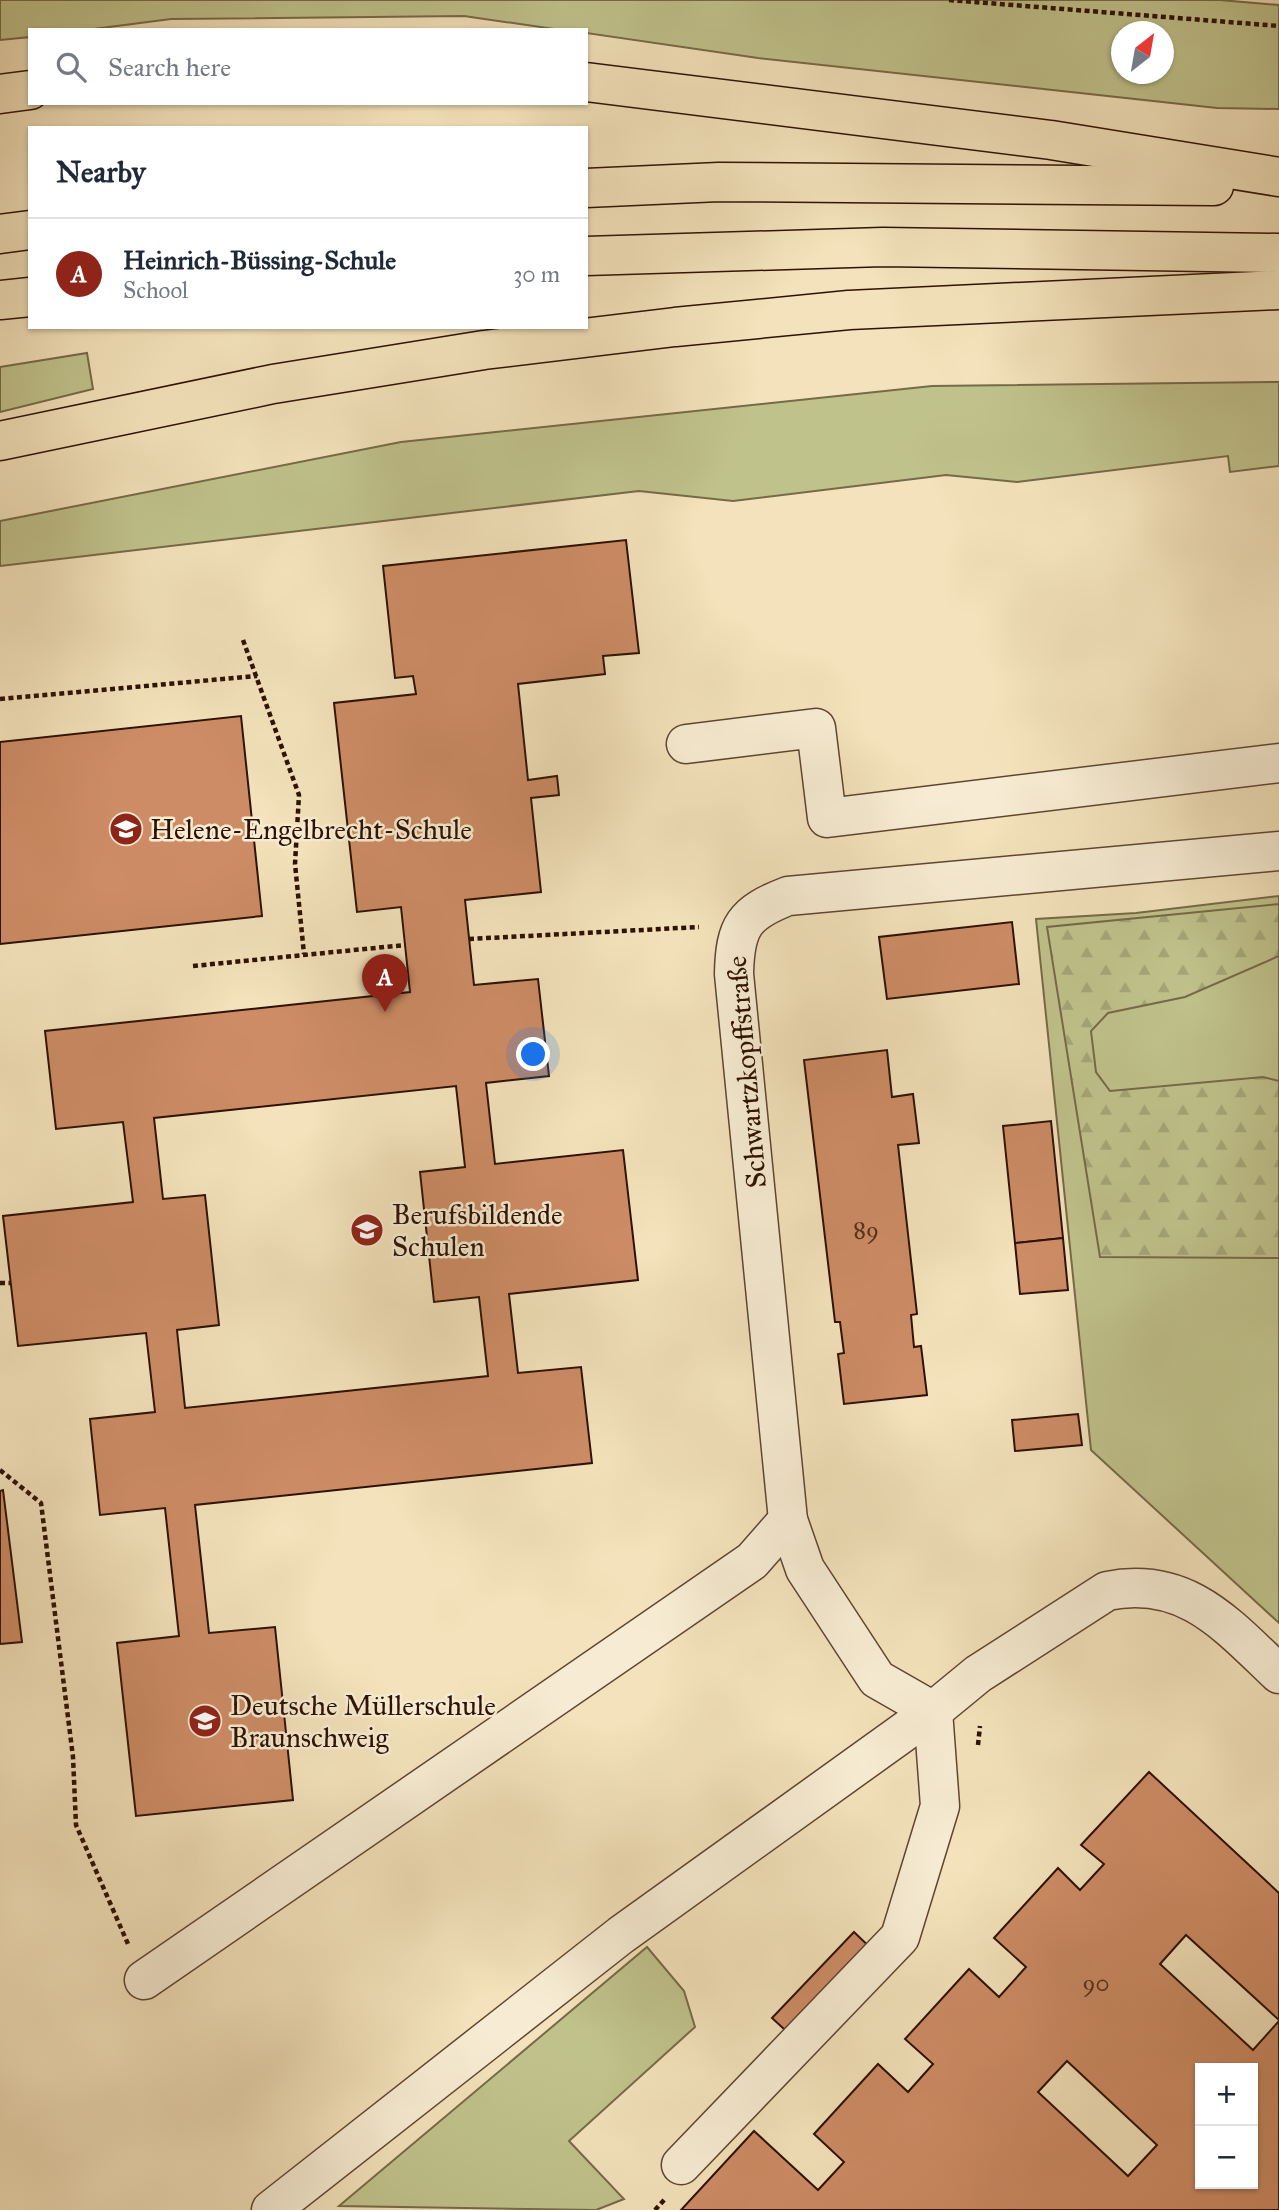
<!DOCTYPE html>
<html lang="en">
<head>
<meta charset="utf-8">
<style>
	:root { --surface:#fff; --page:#f6f6f7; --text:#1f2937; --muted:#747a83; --line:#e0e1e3; --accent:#8f2418 }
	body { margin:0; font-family:"IM FELL Great Primer",serif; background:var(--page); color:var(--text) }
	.controls { position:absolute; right:21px; bottom:21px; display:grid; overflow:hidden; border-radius:0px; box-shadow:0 2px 5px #0004 }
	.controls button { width:63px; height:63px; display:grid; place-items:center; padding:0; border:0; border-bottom:2px solid var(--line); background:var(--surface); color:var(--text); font:35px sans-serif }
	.compass { position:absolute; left:1111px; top:21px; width:63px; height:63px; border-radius:50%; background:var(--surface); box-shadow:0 2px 5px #0004; rotate:31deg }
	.you { position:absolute; left:534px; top:1055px; width:24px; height:24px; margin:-18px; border:5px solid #fff; border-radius:50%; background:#1a73e8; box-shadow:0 0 0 10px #1a73e833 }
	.badge { display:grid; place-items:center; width:46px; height:46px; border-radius:50%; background:var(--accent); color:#fff; font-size:23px; font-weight:700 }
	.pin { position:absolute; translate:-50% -58px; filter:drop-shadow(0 2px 4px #0008) }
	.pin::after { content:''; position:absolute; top:37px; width:24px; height:21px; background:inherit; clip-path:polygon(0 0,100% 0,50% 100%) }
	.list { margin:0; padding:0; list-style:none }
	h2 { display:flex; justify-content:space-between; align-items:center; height:91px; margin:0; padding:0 28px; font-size:30px }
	h2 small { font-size:23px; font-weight:400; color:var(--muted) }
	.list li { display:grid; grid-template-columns:46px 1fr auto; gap:21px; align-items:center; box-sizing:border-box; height:112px; padding:0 28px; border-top:2px solid var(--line) }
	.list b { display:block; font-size:26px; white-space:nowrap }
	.list p { margin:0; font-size:23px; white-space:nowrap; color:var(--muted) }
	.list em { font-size:23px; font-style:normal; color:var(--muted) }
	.icon { flex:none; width:38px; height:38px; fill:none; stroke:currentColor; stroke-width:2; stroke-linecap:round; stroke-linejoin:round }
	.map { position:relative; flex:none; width:1279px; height:2210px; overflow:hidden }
	.search { position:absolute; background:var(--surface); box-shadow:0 2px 5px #0004; left:28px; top:28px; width:560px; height:77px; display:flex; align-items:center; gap:18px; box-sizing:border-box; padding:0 24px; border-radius:0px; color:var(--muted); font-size:26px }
	.panel { position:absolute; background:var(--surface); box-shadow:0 2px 5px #0004; left:28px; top:126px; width:560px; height:203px; border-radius:0px }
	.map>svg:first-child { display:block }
</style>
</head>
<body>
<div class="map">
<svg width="1279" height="2210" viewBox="0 0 1279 2210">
	<defs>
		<pattern id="forest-firs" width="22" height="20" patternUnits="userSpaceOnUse" patternTransform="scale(1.75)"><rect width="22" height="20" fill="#c0c28c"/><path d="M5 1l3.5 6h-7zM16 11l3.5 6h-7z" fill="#a5a677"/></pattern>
	</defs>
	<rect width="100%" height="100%" fill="#f3e2bb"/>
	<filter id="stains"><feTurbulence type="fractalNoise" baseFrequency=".00286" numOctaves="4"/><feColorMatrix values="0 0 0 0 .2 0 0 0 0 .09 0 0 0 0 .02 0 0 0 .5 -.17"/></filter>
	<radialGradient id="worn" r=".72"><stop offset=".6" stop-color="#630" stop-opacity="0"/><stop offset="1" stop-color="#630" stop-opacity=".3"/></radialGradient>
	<g fill="#c0c28c" stroke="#776a48" stroke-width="2" fill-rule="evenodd">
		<path d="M0,0H1220L1279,5V109L1217,108L758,58L586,33V30H561L464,16L171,19L86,30H30V37L0,40ZM1122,32H1164V74H1122Z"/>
		<path d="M87,353L93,389L0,412V367Z"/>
		<path d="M1279,382V466L1230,472L1228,456L1017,482L946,475L733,501L639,491L0,566V521L401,442L932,386Z"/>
		<path d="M1279,896V1623L1091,1450L1036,919L1136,913Z"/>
		<path d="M647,1947L684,1991L695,2027L569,2141L624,2199L596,2210L339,2206Z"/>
	</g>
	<path fill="url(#forest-firs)" stroke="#776a48" stroke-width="2" d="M1279,904V956L1185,997L1108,1013L1091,1031L1096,1072L1110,1091L1263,1077L1279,1081V1258L1100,1257L1047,927Z"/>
	<g fill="#cd8c66" stroke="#2e1103" stroke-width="2" fill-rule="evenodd">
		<path d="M626,540L639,653L603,656L605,674L518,684L528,780L557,776L559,795L531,798L541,892L465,900L474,985L538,979L549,1076L486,1083L495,1164L623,1150L638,1280L509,1294L518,1373L581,1367L592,1463L195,1505L209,1633L275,1627L293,1800L136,1816L117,1643L179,1636L165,1508L100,1515L90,1419L155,1412L146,1333L18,1346L3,1216L133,1202L123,1122L56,1129L45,1031L410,992L401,907L357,912L334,703L416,694L413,676L395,678L383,566ZM456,1086L465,1167L420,1172L434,1302L479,1297L488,1376L185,1408L177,1330L219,1325L205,1195L163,1199L154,1118Z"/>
		<path d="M241,716L262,916L0,944V742Z"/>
		<path d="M1012,922L1019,984L887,999L879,937Z"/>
		<path d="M887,1050L892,1097L913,1094L919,1143L898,1145L917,1314L911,1315L914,1347L921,1346L927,1395L844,1404L838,1354L844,1353L840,1322H835L804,1060Z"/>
		<path d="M1051,1121L1063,1238L1015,1243L1003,1126Z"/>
		<path d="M1063,1238L1068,1290L1020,1294L1015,1243Z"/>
		<path d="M1078,1414L1082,1445L1015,1451L1012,1420Z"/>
		<path d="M3,1490L22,1642L0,1644V1491Z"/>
		<path d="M1149,1772L1279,1893V2020L1186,1935L1160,1964L1253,2050L1279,2021V2210H681L754,2131L818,2190L844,2162L814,2134L878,2064L908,2092L933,2064L905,2039L969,1969L999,1997L1026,1967L994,1938L1058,1868L1080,1890L1104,1864L1081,1845ZM1067,2061L1157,2145L1128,2176L1038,2092ZM1200,2068H1253V2184H1200Z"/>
		<path d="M854,1932L878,1955L797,2041L772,2018Z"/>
	</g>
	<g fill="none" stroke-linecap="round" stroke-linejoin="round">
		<defs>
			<g id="minor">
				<path d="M686,744L816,728L827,818L1279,763"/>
				<path d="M933,1711L877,1679L805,1569L788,1520L734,974C735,926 744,913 788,896L1279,851"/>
				<path d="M144,1980L752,1561L788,1520"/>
				<path d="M681,2165L900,1937L940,1806L933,1711"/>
				<path d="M271,2210L621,1935L933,1711L978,1674L1107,1591C1186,1575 1227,1625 1279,1674"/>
			</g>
			<g id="highway">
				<path d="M586,82L1051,140L1279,177"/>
				<path d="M0,94L30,90"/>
				<path d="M586,188L719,182L1214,186"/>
				<path d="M0,234L30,230"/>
				<path d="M586,256L883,247L1279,253"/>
				<path d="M0,300L30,297"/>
				<path d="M0,441L273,384L484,350L675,327L849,310L1279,290"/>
			</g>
		</defs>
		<use href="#minor" stroke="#5f4531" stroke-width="41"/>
		<use href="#highway" stroke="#2e1103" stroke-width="41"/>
		<g stroke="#2e1103" stroke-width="4.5" stroke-dasharray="5 3.5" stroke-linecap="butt">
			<path d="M949,0L1279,26"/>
			<path d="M243,640L299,795L295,864L304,954"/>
			<path d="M0,699L257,676"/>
			<path d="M469,939L699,927"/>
			<path d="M193,966L405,945"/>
			<path d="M0,1283H11"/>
			<path d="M0,1470L41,1503L73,1757L76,1825L128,1944"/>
			<path d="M978,1745L980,1726"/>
			<path d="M655,2210L665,2199"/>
		</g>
		<use href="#minor" stroke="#f7ecd3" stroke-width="38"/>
		<use href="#highway" stroke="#f3e2bb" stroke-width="38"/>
	</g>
	<defs>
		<symbol id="school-disc" viewBox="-11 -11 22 22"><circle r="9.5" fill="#8f2418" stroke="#f7ecd3"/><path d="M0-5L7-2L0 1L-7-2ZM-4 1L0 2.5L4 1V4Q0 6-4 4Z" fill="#fff"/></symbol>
	</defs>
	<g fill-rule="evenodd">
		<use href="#school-disc" x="107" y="810" width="38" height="38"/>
		<use href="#school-disc" x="348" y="1211" width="38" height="38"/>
		<use href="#school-disc" x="186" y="1702" width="38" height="38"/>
	</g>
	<g text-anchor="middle" stroke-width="5" stroke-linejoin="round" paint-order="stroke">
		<g font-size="24" fill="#56301c">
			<text x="866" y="1238">89</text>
			<text x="1096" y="1991">90</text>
		</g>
		<g font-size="28" fill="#2e1103" stroke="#f7ecd3" text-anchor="start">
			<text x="150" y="839">Helene-Engelbrecht-Schule</text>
			<text x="392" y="1224">Berufsbildende<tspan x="392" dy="32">Schulen</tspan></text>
			<text x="230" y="1715">Deutsche Müllerschule<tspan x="230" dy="32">Braunschweig</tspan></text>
		</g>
		<g font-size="28" fill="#2e1103" stroke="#f7ecd3">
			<text transform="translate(746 1072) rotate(-95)" y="10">Schwartzkopffstraße</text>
		</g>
	</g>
	<rect width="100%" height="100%" filter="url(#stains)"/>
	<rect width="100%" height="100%" fill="url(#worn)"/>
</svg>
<div class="controls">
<button>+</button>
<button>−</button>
</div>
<svg class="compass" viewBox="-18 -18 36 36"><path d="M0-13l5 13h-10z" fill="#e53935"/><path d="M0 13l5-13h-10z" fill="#747a83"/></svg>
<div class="you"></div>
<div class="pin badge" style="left:385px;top:1012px">A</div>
<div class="search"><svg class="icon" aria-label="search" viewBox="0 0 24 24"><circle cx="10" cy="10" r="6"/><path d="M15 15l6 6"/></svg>Search here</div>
<section class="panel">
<h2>Nearby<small></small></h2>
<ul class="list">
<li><span class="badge">A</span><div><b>Heinrich-Büssing-Schule</b><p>School</p></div><em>30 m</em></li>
</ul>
</section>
</div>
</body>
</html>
